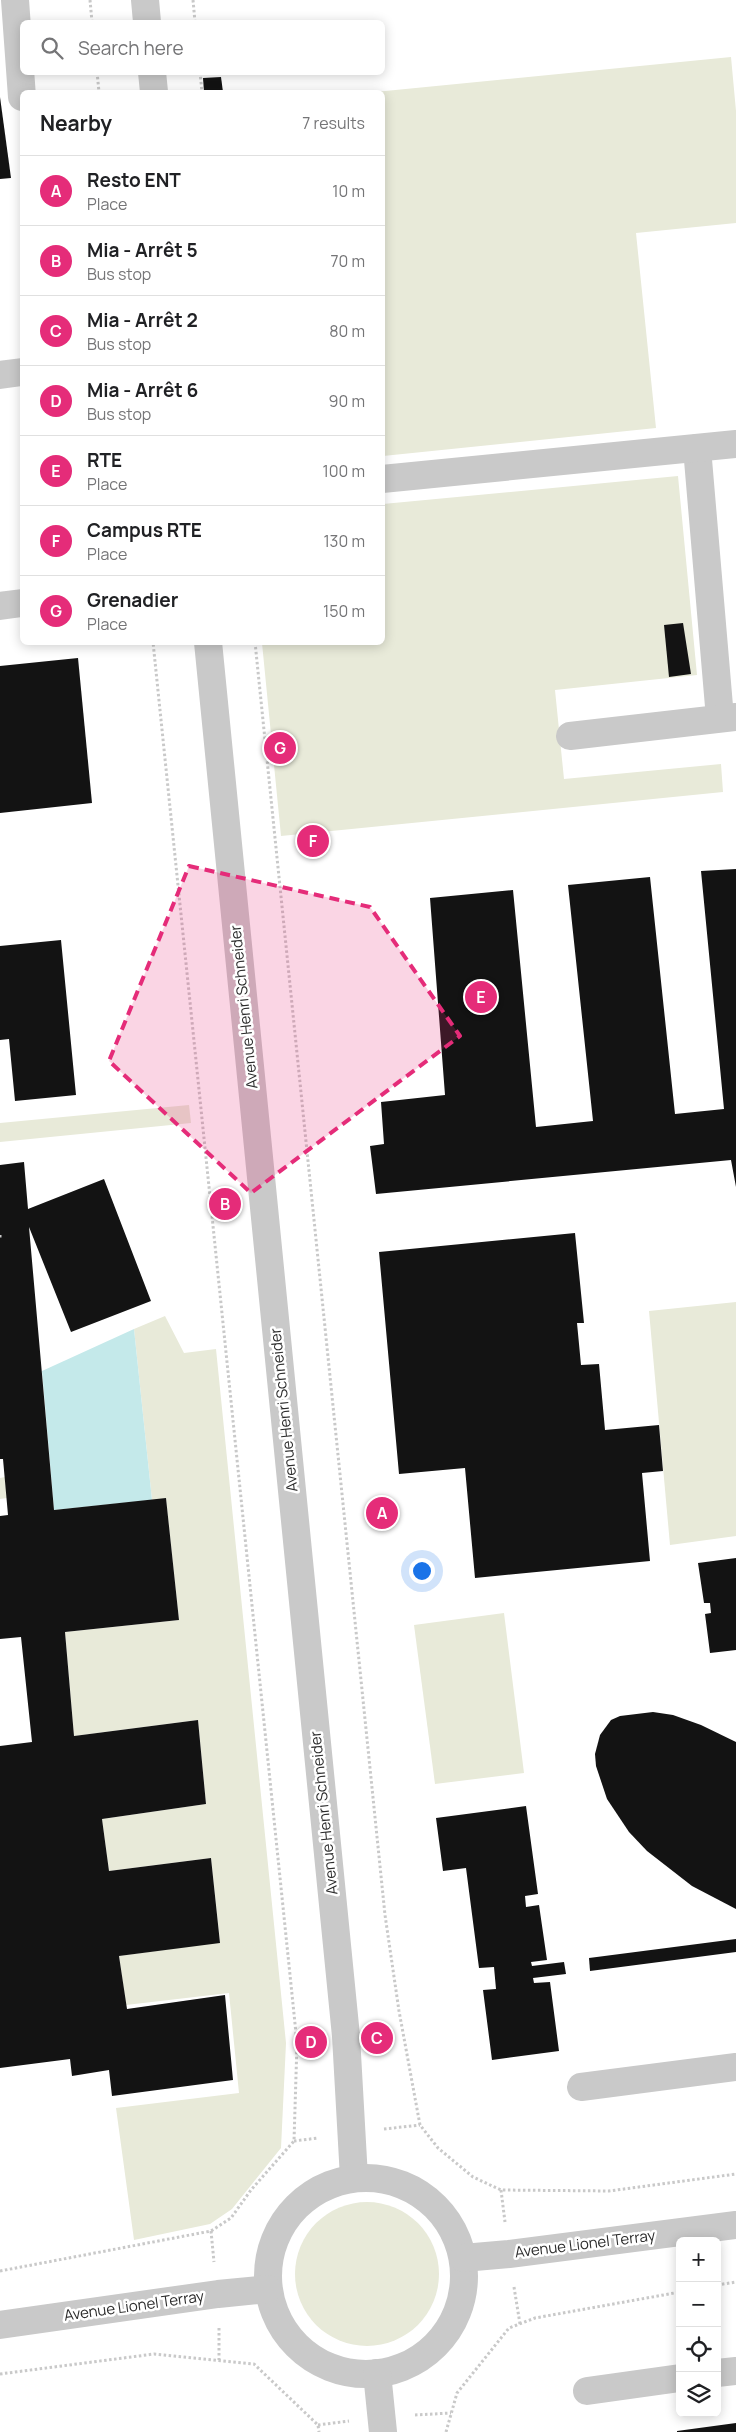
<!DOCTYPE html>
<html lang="en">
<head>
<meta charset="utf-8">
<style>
	:root { --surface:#fff; --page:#f6f6f6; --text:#202124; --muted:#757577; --line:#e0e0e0; --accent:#e52c79 }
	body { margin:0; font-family:Manrope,sans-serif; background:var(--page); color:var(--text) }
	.controls { position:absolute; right:15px; bottom:15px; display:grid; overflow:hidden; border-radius:8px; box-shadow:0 2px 12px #0003 }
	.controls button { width:45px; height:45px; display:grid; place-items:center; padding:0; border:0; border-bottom:1px solid var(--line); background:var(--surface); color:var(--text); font:25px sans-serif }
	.you { position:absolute; left:421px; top:1570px; width:18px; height:18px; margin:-12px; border:4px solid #fff; border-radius:50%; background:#1a73e8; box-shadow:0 0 0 8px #1a73e833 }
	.badge { display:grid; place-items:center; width:32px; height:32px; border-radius:50%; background:var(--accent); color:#fff; font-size:16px; font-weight:700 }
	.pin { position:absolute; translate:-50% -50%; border:2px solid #fff; box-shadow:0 1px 5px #0006 }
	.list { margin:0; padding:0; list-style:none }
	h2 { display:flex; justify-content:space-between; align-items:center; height:65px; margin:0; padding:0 20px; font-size:21px }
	h2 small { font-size:16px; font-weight:400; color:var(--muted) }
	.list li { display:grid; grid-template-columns:32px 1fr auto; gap:15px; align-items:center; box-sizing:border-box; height:70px; padding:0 20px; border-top:1px solid var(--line) }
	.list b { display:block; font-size:19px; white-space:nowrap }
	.list p { margin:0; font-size:16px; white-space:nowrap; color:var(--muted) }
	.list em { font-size:16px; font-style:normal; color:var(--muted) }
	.icon { flex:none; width:28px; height:28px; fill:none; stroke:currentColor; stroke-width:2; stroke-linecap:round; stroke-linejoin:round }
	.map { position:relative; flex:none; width:736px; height:2432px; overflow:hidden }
	.search { position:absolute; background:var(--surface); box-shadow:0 2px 12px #0003; left:20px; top:20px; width:365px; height:55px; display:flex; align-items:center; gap:12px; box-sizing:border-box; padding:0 18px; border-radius:8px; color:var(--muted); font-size:19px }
	.panel { position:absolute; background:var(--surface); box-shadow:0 2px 12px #0003; left:20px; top:90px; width:365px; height:555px; border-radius:8px }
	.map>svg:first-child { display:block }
</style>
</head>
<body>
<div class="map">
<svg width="736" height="2432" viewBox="0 0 736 2432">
	<rect width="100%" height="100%" fill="#fff"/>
	<g fill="#e8ead9">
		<path d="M731,57L736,111V223L636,233L656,428L383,456L382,92H375Z"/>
		<path d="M678,476L697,675L555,690L564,779L721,764L723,792L281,836L262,643L382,642L383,504Z"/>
		<path d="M189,1105L191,1123L0,1142V1123Z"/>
		<path d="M736,1302V1536L670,1545L649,1311Z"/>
		<path d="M165,1316L184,1353L216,1349L286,2043L281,2148L232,2209L210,2224L134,2240L116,2108L239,2093L229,1993L126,2005L119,1956L220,1942L211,1858L109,1871L102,1819L206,1804L198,1720L74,1736L65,1632L179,1620L166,1499L152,1500L134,1329Z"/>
		<path d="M5,1477L7,1498L0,1499V1478Z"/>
		<path d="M504,1613L524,1773L435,1784L414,1625Z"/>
		<circle cx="367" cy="2274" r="72"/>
	</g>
	<path fill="#c4e9ea" d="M134,1329L152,1500L54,1510L42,1371Z"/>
	<g fill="#131313">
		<path d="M221,77L223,92H204L203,78Z"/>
		<path d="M0,97L11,178L0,179Z"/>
		<path d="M683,623L691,674L669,677L664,625Z"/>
		<path d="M78,658L92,803L0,813V666Z"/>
		<path d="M286,735L288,761H274L272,736Z"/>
		<path d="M328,833L329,847L299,850L297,836Z"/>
		<path d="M736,869V1187L731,1160L376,1194L370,1146L384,1144L381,1102L445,1095L430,898L513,890L536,1127L593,1121L568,885L650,877L675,1114L724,1109L701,871Z"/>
		<path d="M61,940L76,1095L15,1101L9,1039L0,1040V946Z"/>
		<path d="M24,1162L28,1209L104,1179L151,1301L71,1332L29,1227L54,1510L166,1498L179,1620L65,1632L74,1736L198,1720L206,1804L102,1819L109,1871L211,1858L220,1943L119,1956L127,2009L225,1995L233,2080L112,2096L109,2070L72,2076L70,2059L0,2068V1746L32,1742L21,1637L0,1639V1516L8,1515L3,1459H0V1165Z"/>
		<path d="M575,1233L584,1323H577L581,1365L599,1364L605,1430L659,1425L663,1471L642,1473L650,1561L475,1578L465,1468L399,1474L379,1252Z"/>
		<path d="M388,1501L390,1524L377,1525L375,1503Z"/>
		<path d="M736,1558V1650L710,1653L705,1614L711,1613L710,1603H704L698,1563Z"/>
		<path d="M653,1712L673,1715L701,1725L736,1742V1909L692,1886L647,1851L629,1832L607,1799L596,1766L595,1754L600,1735L611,1720L620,1716Z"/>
		<path d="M526,1806L538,1894L525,1896L526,1907L539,1905L547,1960L531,1962L532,1966L564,1962L566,1974L533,1978L534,1983L550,1982L559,2051L492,2060L483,1990L496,1989L494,1967L479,1968L466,1868L443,1871L436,1818Z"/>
		<path d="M736,1939V1952L590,1971L589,1958Z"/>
		<path d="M736,2423V2432H677V2431Z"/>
	</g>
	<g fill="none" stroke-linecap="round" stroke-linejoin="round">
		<g stroke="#c9c9c9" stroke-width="3" stroke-dasharray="2.5 2.5" stroke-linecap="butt">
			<path d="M90,0L92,22"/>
			<path d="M193,0L195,22"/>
			<path d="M97,72L99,92"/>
			<path d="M200,72L202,92"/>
			<path d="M255,642L385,1915L399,2011L420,2125L438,2148L473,2177L501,2190L609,2191L736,2174"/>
			<path d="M0,1235V1240"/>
			<path d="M384,2129L420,2125"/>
			<path d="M294,2141L318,2138"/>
			<path d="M501,2190L505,2222"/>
			<path d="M211,2231L214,2262"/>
			<path d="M0,2271L211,2231L231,2218L251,2190L294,2141L297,2043L153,642"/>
			<path d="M717,2285L736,2282"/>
			<path d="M514,2287L520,2324"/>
			<path d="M219,2328V2360"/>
			<path d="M0,2374L154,2354L254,2364L318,2425L319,2432"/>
			<path d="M415,2415L451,2413"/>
			<path d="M318,2425L349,2421"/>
			<path d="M446,2432L457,2393L509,2328L535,2318L680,2292"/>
		</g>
		<g stroke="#c9c9c9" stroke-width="28">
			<path d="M15,0L22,97"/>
			<path d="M145,0L147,22"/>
			<path d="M152,72L154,92"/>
			<path d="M0,375L22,372"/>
			<path d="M697,448L720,718"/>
			<path d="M382,479L736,444"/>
			<path d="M0,606L22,603"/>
			<path d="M208,642L346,2036L354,2178"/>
			<path d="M570,736L736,717"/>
			<path d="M581,2087L736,2067"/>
			<circle cx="366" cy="2276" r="98"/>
			<path d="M463,2258L509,2254L736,2225"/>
			<path d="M0,2325L218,2294L268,2289"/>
			<path d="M377,2373L383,2432"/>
			<path d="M717,2373L736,2371"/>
			<path d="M587,2391L680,2378"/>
		</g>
	</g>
	<path fill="#e52c79" fill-opacity="0.2" stroke="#e52c79" stroke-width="4" stroke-dasharray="10 6" stroke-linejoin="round" d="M189,866L370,907L460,1036L251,1193L109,1061Z"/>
	<g text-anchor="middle" stroke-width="5" stroke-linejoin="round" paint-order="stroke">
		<g font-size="15" fill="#2c2c2c" stroke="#fff">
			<text transform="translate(244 1007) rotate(-96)" y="5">Avenue Henri Schneider</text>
			<text transform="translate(284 1410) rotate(-96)" y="5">Avenue Henri Schneider</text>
			<text transform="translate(324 1813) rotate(-96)" y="5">Avenue Henri Schneider</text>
			<text transform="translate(585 2244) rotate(-7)" y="5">Avenue Lionel Terray</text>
			<text transform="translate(134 2306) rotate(-8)" y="5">Avenue Lionel Terray</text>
		</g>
	</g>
</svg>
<div class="controls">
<button>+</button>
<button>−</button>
<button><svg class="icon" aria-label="locate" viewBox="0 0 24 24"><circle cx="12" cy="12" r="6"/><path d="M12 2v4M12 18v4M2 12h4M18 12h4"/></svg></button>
<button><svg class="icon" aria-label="layers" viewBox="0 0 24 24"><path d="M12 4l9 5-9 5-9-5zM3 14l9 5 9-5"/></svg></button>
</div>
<div class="you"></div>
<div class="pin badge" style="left:382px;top:1513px">A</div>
<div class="pin badge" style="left:225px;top:1204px">B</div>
<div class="pin badge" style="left:377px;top:2038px">C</div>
<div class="pin badge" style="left:311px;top:2042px">D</div>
<div class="pin badge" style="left:481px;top:997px">E</div>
<div class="pin badge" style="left:313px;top:841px">F</div>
<div class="pin badge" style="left:280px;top:748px">G</div>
<div class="search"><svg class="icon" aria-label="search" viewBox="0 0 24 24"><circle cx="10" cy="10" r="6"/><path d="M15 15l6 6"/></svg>Search here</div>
<section class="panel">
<h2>Nearby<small>7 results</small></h2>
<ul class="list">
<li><span class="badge">A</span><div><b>Resto ENT</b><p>Place</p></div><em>10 m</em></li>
<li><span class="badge">B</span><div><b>Mia - Arrêt 5</b><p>Bus stop</p></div><em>70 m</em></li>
<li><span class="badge">C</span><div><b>Mia - Arrêt 2</b><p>Bus stop</p></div><em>80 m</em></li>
<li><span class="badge">D</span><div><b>Mia - Arrêt 6</b><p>Bus stop</p></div><em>90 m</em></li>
<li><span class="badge">E</span><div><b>RTE</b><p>Place</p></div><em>100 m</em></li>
<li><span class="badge">F</span><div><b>Campus RTE</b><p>Place</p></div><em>130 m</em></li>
<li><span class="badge">G</span><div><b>Grenadier</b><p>Place</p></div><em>150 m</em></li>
</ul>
</section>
</div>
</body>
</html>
